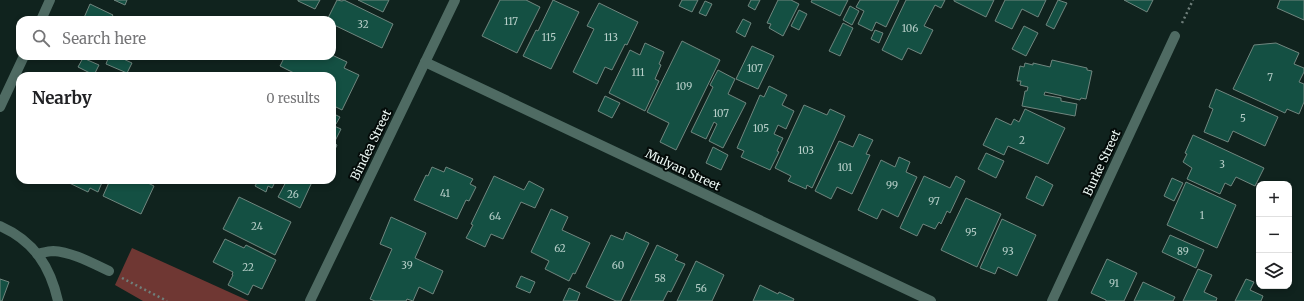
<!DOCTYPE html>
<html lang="en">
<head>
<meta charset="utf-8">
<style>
	:root { --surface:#fff; --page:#f6f6f6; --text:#202124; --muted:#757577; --line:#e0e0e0 }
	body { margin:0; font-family:Merriweather,serif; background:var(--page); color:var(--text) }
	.controls { position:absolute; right:12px; bottom:12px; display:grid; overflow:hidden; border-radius:8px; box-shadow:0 2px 6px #0003 }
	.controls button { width:36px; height:36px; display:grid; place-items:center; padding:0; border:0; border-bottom:1px solid var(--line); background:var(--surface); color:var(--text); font:20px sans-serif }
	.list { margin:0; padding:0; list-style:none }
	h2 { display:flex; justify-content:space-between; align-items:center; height:52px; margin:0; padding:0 16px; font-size:17px }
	h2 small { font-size:13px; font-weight:400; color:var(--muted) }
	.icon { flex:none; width:22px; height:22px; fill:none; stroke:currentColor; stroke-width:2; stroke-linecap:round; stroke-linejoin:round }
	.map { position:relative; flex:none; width:1304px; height:301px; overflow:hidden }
	.search { position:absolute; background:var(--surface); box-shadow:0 2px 6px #0003; left:16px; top:16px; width:320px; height:44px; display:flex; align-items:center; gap:10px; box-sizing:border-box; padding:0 14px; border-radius:12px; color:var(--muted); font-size:15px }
	.panel { position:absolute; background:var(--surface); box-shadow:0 2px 6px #0003; left:16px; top:72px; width:320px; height:112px; border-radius:12px }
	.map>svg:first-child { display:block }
</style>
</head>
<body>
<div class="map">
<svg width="1304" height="301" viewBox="0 0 1304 301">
	<rect width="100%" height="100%" fill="#10231e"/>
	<path fill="#6f3733" d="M132,248L249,301H143L115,285Z"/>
	<g fill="#145043" stroke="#70867f">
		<path d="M114,0H127L125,5Z"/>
		<path d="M298,0H320L315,9L298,1Z"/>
		<path d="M337,0L342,1L344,0L393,24L382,48L332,24V20H327Z"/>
		<path d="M358,0H389L383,12Z"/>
		<path d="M500,0H526L540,7L517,53L482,36Z"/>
		<path d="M553,0L579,12L551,69L523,56L536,30L538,31Z"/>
		<path d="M682,0H698L692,12L679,6Z"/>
		<path d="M751,0H760L755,10L748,6Z"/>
		<path d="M778,0H791L799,4L783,36L769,28L771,24L767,23Z"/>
		<path d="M812,0H848L840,16L811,2Z"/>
		<path d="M860,0H899L886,27L876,22L872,31L858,24L864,11L856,7Z"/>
		<path d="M906,0H945L941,8L935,5L924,26L933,30L921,54L908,48L902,60L882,50Z"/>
		<path d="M954,0H994L986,17L954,1Z"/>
		<path d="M1005,0H1046L1038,17L1022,9L1012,29L995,21Z"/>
		<path d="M1058,0L1067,3L1054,29L1046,25Z"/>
		<path d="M1124,0H1153L1147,12Z"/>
		<path d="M1280,0H1304V20L1277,8Z"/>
		<path d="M705,1L712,4L706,16L699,13Z"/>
		<path d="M599,3L638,22L627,45L625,44L612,70L605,67L597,84L573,72L594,29L587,26Z"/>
		<path d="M90,4L113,15L111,18L117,20H83Z"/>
		<path d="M850,6L859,11L852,25L843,20Z"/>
		<path d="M799,10L807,14L799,30L791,26Z"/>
		<path d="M743,19L751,23L745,37L736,32Z"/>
		<path d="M843,23L853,28L840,56L829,51Z"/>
		<path d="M1024,26L1038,33L1026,56L1012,49Z"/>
		<path d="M875,30L883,33L879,43L871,39Z"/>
		<path d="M682,41L720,60L676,150L660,142L669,123L647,112Z"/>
		<path d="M645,43L664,52L659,64L661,65L655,79L659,81L645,111L609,93L630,50L640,55Z"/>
		<path d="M1276,43L1299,53L1294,64L1304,68V72L1299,82L1304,84V102L1299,114L1287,109L1285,113L1233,89L1254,45Z"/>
		<path d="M752,46L774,56L758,89L736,79Z"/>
		<path d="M332,55L347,62L344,68L359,75L342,110L332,105V76H297L298,75L280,66L285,56H332Z"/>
		<path d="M109,56H117L132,63L127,73L106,64Z"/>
		<path d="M83,58L99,65L94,75L78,67Z"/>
		<path d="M1052,60L1087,68V70L1092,71L1086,99L1081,98L1080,100L1045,92L1044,95L1061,98V101L1077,104L1075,116L1022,106L1025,91H1027L1028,87L1020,85L1021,81H1017L1020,66L1024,67L1025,63L1033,65V63L1050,67Z"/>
		<path d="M718,70L735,79L728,94L746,103L723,148L709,141L717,124L714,122L706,139L691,132L713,87L710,85Z"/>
		<path d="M769,86L787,95L782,105L794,111L786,129L778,125L774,134L783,138L777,151L779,152L770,170L741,157L744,151L737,148L760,95L764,97Z"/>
		<path d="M1216,89L1278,117L1265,146L1233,131L1228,142L1204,132L1213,109L1209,107Z"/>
		<path d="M605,96L620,103L612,118L598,111Z"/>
		<path d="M804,105L827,115L830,109L845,116L813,186L812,188L807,185L806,189L788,181L791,176L775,168Z"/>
		<path d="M1025,109L1065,128L1048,164L1008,146L1004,155L983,145L996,118L1011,125L1014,119L1019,122Z"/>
		<path d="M332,113L340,117L336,124L332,122Z"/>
		<path d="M332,125L341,129L334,143L337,145L332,156Z"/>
		<path d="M859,134L873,140L866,154L870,155L852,194L837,187L831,199L815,191L839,141L853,147Z"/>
		<path d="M1193,135L1264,168L1255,186L1236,177L1231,186L1225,183L1220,194L1187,179L1192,168L1183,162L1187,154L1185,153Z"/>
		<path d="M713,147L728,155L721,170L706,163Z"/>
		<path d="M986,153L1004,161L996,178L978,169Z"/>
		<path d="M899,157L910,162L906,172L917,177L898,217L882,209L877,219L858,210L881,160L895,167Z"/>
		<path d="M432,167L444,172L446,167L473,179L470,184L476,187L469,201L466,200L457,219L414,200L426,175L428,176Z"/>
		<path d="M494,176L524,190L529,181L544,189L535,208L521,202L503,239L491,234L485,247L466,238L473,225L471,224Z"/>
		<path d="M924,176L950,188L956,176L965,181L950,213L947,211L941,224L939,222L935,229L923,224L917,236L900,228Z"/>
		<path d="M1036,176L1053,185L1043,206L1026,198Z"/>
		<path d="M1172,178L1183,183L1174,201L1164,196Z"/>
		<path d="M63,180H103L98,192L90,188L88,192Z"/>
		<path d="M110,180H142L154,186L141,214L103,196Z"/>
		<path d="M257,180H276L272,188L268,186L266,192L255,186L258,181Z"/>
		<path d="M287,180H315L313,183L312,182L300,208L278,197Z"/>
		<path d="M1186,182L1236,205L1217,248L1167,225Z"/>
		<path d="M239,197L291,222L275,255L223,229Z"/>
		<path d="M966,198L1001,214L977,267L941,250Z"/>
		<path d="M551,209L568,217L562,230L590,243L575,274L573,273L569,281L545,269L549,261L531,252Z"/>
		<path d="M391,217L426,233L415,258L443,271L433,294L419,287L413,301L407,299L406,301H375L370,299L392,249L380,244Z"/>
		<path d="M1002,219L1036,235L1017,276L998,267L995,274L980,268Z"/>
		<path d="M626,232L649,243L621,301H616L586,287L611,235L623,240Z"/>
		<path d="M1170,235L1204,250L1196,268L1162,252Z"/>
		<path d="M225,239L244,248L246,245L276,260L262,289L253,285L248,295L228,285L233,275H232L233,272L213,262Z"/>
		<path d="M657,245L678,255L675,260L685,264L671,292L668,291L663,301H630Z"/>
		<path d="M1107,259L1137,273L1124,301H1106V300L1091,293Z"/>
		<path d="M696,261L724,275L712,301H677Z"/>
		<path d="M1198,269L1212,275L1204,292L1217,298L1216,301H1183Z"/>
		<path d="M521,276L535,282L530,293L516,287Z"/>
		<path d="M0,279L9,282L2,301H0Z"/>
		<path d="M1246,279L1254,282L1250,290L1263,296L1261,301H1235Z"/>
		<path d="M1143,282L1175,297L1173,301H1134Z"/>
		<path d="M760,285L778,294L779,292L794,299L793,301H753Z"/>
		<path d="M569,288L580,293L577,301H563Z"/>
	</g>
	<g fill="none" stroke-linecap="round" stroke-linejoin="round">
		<g stroke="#6f7f7b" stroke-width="2.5" stroke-dasharray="2 3" stroke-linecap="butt">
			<path d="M1182,23L1193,0"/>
			<path d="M122,278L167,301"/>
		</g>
		<g stroke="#4f6b63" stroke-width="10">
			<path d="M41,20L50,0"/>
			<path d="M425,62L931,301"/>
			<path d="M0,107L24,56"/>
			<path d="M0,226C34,241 50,266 58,301"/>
			<path d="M37,254C42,253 48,251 53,251C72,252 92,263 109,271"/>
			<path d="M310,301L455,0"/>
			<path d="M1052,301L1175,36"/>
		</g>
	</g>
	<g text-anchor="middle" stroke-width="4" stroke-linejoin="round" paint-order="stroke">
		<g font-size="10" fill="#b6cec8">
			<text x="511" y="25">117</text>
			<text x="363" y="28">32</text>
			<text x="910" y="32">106</text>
			<text x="549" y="41">115</text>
			<text x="611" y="41">113</text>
			<text x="755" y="72">107</text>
			<text x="638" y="76">111</text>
			<text x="1270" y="81">7</text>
			<text x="684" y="90">109</text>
			<text x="721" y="117">107</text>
			<text x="1243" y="122">5</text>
			<text x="761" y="132">105</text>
			<text x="1022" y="144">2</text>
			<text x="806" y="154">103</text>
			<text x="1222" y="168">3</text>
			<text x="845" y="171">101</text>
			<text x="892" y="189">99</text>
			<text x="445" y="197">41</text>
			<text x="293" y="198">26</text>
			<text x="934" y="205">97</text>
			<text x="1202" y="219">1</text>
			<text x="495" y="220">64</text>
			<text x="257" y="230">24</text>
			<text x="971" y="236">95</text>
			<text x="560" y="252">62</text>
			<text x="1008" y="255">93</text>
			<text x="1183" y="255">89</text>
			<text x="407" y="269">39</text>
			<text x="618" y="269">60</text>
			<text x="248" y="271">22</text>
			<text x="660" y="282">58</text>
			<text x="1114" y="287">91</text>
			<text x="701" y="292">56</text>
		</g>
		<g font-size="12" fill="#ecf8f4" stroke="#040b09">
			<text transform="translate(371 145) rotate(-64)" y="4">Bindea Street</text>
			<text transform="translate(1102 163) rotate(-65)" y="4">Burke Street</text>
			<text transform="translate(683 170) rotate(25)" y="4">Mulyan Street</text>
		</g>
	</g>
</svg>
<div class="controls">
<button>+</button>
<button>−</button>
<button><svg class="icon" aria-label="layers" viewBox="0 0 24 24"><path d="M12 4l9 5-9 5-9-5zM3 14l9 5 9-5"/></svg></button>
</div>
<div class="search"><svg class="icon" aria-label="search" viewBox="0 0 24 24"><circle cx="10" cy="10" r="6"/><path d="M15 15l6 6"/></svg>Search here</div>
<section class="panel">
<h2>Nearby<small>0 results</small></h2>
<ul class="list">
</ul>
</section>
</div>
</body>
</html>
